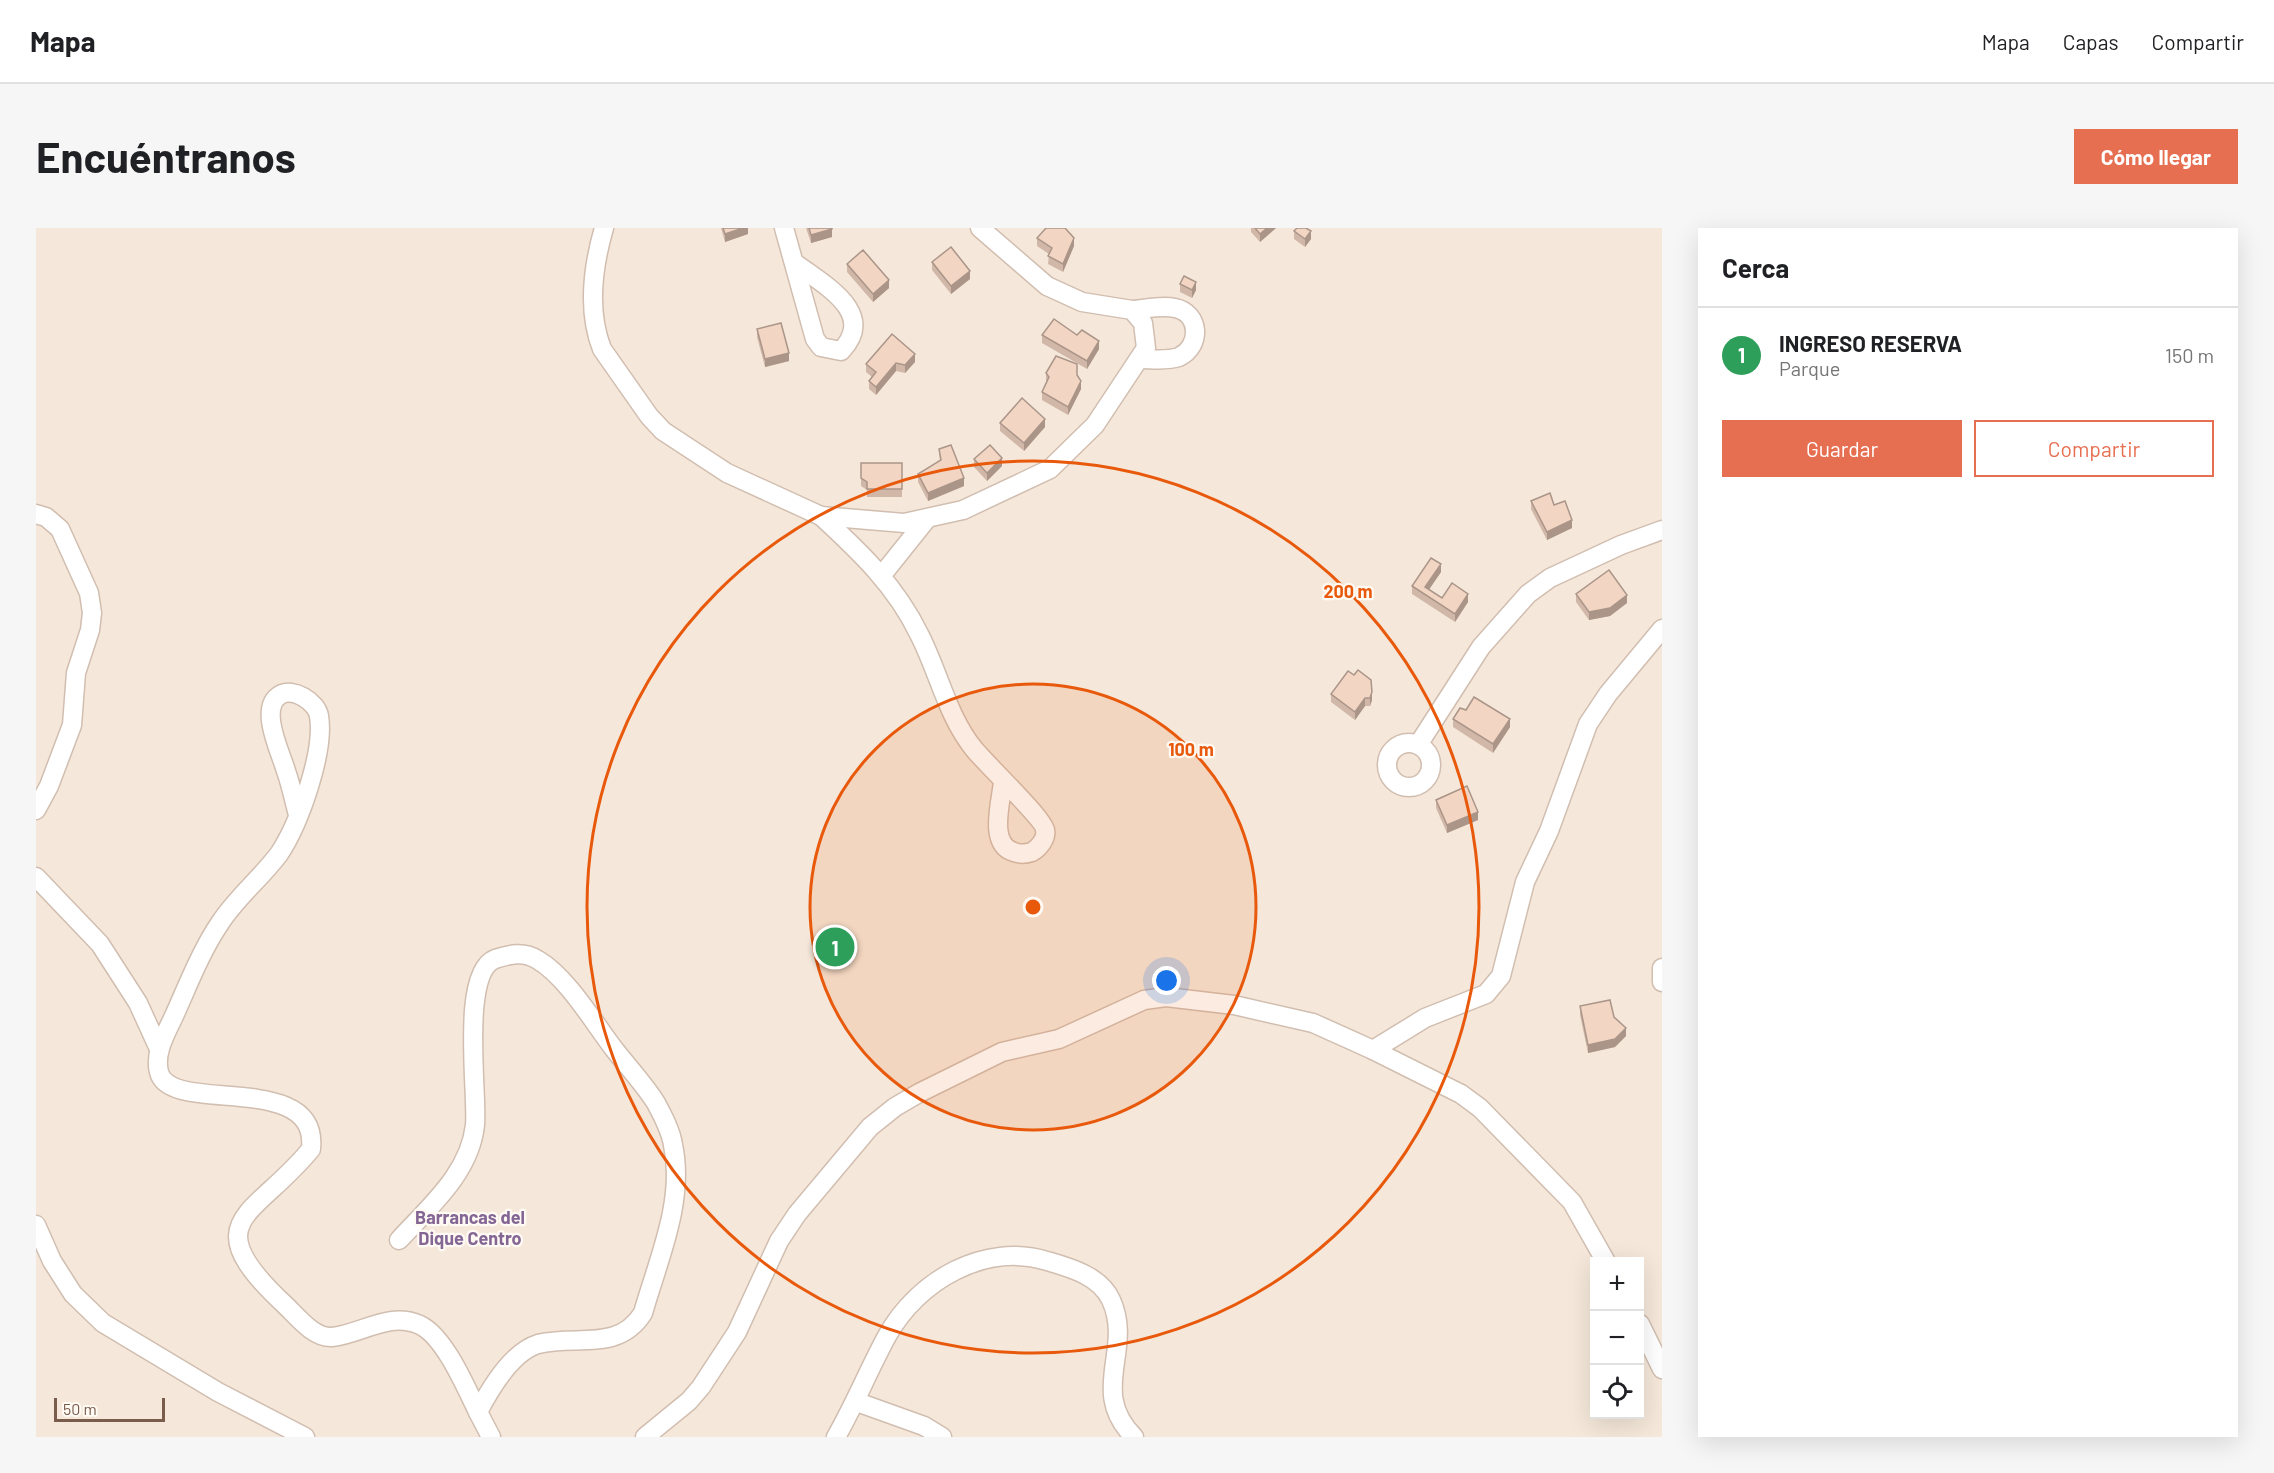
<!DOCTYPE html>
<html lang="es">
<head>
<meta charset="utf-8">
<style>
	:root { --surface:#fff; --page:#f6f6f6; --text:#202124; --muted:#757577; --line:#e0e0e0; --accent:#e76f51 }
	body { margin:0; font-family:Barlow,sans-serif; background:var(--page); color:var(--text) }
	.controls { position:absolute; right:18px; bottom:18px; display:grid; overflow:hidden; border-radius:0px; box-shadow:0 6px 24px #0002 }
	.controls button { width:54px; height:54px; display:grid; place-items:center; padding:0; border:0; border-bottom:2px solid var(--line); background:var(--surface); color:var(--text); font:30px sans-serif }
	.scale { position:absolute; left:18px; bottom:15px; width:111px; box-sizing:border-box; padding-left:6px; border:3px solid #7a5c4d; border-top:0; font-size:16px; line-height:21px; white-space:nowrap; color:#7a5c4d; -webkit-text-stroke:4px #fffaf3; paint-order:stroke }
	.you { position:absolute; left:1131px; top:753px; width:21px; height:21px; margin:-15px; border:4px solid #fff; border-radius:50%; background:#1a73e8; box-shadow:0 0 0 9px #1a73e833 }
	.badge { display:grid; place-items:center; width:39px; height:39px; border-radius:50%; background:var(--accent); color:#fff; font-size:20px; font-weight:700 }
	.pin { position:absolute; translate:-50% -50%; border:3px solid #fff; box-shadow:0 2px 6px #0006 }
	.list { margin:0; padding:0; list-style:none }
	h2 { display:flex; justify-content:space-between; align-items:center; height:78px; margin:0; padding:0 24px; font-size:26px }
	h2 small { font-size:20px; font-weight:400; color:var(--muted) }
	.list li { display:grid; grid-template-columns:39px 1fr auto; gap:18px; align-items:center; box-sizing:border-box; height:96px; padding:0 24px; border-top:2px solid var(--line) }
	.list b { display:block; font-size:22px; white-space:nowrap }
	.list p { margin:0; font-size:20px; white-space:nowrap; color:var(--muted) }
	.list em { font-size:20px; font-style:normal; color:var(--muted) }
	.actions { display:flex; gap:12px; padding:18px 24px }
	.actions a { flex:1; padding:14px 0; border:2px solid var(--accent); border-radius:0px; text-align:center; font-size:21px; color:var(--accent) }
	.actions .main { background:var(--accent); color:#fff }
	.icon { flex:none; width:33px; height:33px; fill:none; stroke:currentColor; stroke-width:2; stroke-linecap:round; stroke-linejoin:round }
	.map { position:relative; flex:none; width:1626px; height:1209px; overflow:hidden; border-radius:0px }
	header { display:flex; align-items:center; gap:36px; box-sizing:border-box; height:84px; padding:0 30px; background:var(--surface); border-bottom:2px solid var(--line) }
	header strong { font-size:28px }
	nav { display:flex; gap:33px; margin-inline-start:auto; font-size:21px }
	.intro { display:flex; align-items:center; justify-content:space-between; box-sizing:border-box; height:144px; padding:0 36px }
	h1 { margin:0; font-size:42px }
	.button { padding:15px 27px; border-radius:0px; background:var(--accent); color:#fff; font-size:21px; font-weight:700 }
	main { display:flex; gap:36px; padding:0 36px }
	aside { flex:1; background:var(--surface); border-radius:0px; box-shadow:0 6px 24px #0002 }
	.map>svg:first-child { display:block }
</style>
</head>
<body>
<header>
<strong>Mapa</strong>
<nav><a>Mapa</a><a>Capas</a><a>Compartir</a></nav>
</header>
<div class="intro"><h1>Encuéntranos</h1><a class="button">Cómo llegar</a></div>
<main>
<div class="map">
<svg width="1626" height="1209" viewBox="0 0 1626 1209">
	<rect width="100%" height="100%" fill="#fdf6ec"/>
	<path fill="#f5e8da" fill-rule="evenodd" d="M0,0H1626V1209H0ZM1558,1034H1604V1186H1558Z"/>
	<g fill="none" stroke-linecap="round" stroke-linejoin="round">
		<defs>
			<g id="minor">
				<path d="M568,0C557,38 551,83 566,121L613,188L627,203L691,245L785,288L868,295L927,282L1014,241L1059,197L1110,120L1107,95L1096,82L1046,74L1011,58L944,0"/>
				<path d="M748,0L779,111L785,119L805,123C842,84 786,56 759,35"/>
				<path d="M1096,82C1110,81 1125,77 1139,80C1164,85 1166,118 1143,129C1132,133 1116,131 1105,131"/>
				<path d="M0,286L10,289L24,301L53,365L56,385L54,402L40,445L36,497L13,558L0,582"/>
				<path d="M785,288C823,323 860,358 883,406C902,442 911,488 938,521C949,535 1008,591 1009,602C1011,610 1003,620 996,624C990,626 983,626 978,624C952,617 965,574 967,554"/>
				<path d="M846,347L890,292"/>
				<circle cx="1373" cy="537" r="22"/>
				<path d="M1382,517L1445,419L1492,366L1514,350L1585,317L1626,302"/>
				<path d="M262,587C258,572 255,557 250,543C245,525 222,480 244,467C257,459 281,474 283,488C289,524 263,596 243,626C225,650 200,670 184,695C165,723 152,757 138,788C130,805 118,825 123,844C133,888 283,841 275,921C220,989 157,991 248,1076C261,1088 277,1110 296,1109C326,1106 353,1083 384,1097C409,1109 430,1160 442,1184"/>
				<path d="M0,649L64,716L102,775L123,821"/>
				<path d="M1626,740V754"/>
				<path d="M1337,822L1389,790L1450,766L1465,748L1489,654L1513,603L1552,496L1572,466L1626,401"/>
				<path d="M0,997L16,1033L37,1066L67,1095L182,1164L269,1209"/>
				<path d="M363,1012C393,979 434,945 439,897C442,866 424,745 459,731C474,726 488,723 502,732C531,749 558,795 578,821C592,839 608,856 620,875C627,888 635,903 637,917C649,973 622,1032 607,1085C582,1125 539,1106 502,1116C476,1124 454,1161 442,1184L455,1209"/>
				<path d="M1604,1096L1626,1141"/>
				<path d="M821,1174L888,1198L906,1209"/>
				<path d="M609,1209L653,1173L665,1159L701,1104L743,1013L761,986L834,899L859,879L883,865L966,824L1023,811L1108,772L1130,769L1198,777L1277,795L1337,822L1425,866L1444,880L1536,974L1570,1034"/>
				<path d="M800,1209C819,1176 833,1141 851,1108C882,1052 949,1014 1011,1033C1035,1040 1064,1048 1075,1072C1098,1122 1052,1163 1098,1209"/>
			</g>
		</defs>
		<use href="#minor" stroke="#d1beb0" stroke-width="21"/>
		<use href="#minor" stroke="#fff" stroke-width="18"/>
	</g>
	<g fill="#d1b7a8">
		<path d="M685,0H712V6L689,14Z"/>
		<path d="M770,0H796V9L775,15Z"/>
		<path d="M1010,0H1030V1L1038,18L1027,44L1012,36L1013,26L1001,18V10Z"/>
		<path d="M1215,0H1240L1224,14L1215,4Z"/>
		<path d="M1258,3L1275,11L1269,19L1258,11Z"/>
		<path d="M896,34L934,51L915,66L896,42Z"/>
		<path d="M811,36L853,60L837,74L811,44Z"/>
		<path d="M1144,56L1160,62L1156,70L1144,64Z"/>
		<path d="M721,101L753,133L729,139L721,109Z"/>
		<path d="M1006,107L1063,121L1051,141L1006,115Z"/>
		<path d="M879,134L869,145L860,143L840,167L833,161V153L836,149L830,144V136Z"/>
		<path d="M1010,145L1041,147L1045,161L1032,187L1006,172V164L1010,154Z"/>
		<path d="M964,195L1009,199L988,223L964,203Z"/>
		<path d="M903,221L928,258L892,273L882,254V246L904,233Z"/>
		<path d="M938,231L966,238L951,253L938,239Z"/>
		<path d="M825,235H866V269H831V262L825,258Z"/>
		<path d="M1495,273L1518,277L1536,300L1511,312L1495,281Z"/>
		<path d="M1405,344L1393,362L1406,370L1432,374L1419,394L1376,366V358Z"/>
		<path d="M1540,366L1591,375L1574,388L1553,392L1540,374Z"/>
		<path d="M1312,443L1336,472L1334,478H1329L1319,492L1295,474V466Z"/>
		<path d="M1430,482L1474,499L1457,525L1417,499V491Z"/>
		<path d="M1400,572L1442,592L1411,605L1400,580Z"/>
		<path d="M1544,778L1578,789L1590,808L1579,819L1552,825L1544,787Z"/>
	</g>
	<g fill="#aa9588">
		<path d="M707,0H712V6L689,14V6Z"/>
		<path d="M1231,0H1240L1224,14V6Z"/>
		<path d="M796,1V9L775,15V7Z"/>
		<path d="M1275,3V11L1269,19V11Z"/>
		<path d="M1038,10V18L1027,44V36Z"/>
		<path d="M934,43V51L915,66V58Z"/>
		<path d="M853,52V60L837,74V66Z"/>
		<path d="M1160,54V62L1156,70V62Z"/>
		<path d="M1063,113V121L1051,141V133Z"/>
		<path d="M753,125V133L729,139V131Z"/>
		<path d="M879,126V134L869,145V137Z"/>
		<path d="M860,135V143L840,167V159Z"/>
		<path d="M1045,153V161L1032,187V179Z"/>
		<path d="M1009,191V199L988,223V215Z"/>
		<path d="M966,230V238L951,253V245Z"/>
		<path d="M928,250V258L892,273V265Z"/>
		<path d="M1536,292V300L1511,312V304Z"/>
		<path d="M1405,336V344L1389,367V359Z"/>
		<path d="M1432,366V374L1419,394V386Z"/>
		<path d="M1591,367V375L1574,388L1553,392V384Z"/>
		<path d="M1336,464V472L1334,478V470Z"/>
		<path d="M1329,470V478L1319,492V484Z"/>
		<path d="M1474,491V499L1457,525V516Z"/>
		<path d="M1442,584V592L1411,605V597Z"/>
		<path d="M1590,800V808L1579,819L1552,825V817Z"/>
	</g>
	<g fill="#f3d5c3" stroke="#aa9588" stroke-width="1.5">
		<path d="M687,0H707L689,6Z"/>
		<path d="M773,0H796V1L775,7Z"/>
		<path d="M1010,0H1029L1038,10L1027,36L1012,28L1016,20L1001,10Z"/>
		<path d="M1219,0H1231L1224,6Z"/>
		<path d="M1261,0H1270L1275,3L1269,11L1258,3Z"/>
		<path d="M915,19L934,43L915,58L896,34Z"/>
		<path d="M827,22L853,52L837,66L811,36Z"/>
		<path d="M1148,48L1160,54L1156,62L1144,56Z"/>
		<path d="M1018,91L1041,107L1046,102L1063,113L1051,133L1006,107Z"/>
		<path d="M745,95L753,125L729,131L721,101Z"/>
		<path d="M856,106L879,126L869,137L860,135L840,159L833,153L840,144L830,136Z"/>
		<path d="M1020,128L1041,136V147L1045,153L1032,179L1006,164L1013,149L1010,145Z"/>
		<path d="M986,170L1009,191L988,215L964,195Z"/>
		<path d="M915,217L928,250L892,265L882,246L905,232L903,221Z"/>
		<path d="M954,217L966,230L951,245L938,231Z"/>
		<path d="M825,235H866V261H831V254L825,250Z"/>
		<path d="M1514,265L1518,277L1529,273L1536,292L1511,304L1495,273Z"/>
		<path d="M1395,330L1405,336L1389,359L1406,370L1416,355L1432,366L1419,386L1376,358Z"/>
		<path d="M1573,342L1591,367L1574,380L1553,384L1540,366Z"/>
		<path d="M1322,442L1335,452L1336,464L1334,470H1329L1319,484L1295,466L1312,443L1318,447Z"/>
		<path d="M1438,469L1474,491L1457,516L1417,491L1424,480L1430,482Z"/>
		<path d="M1431,558L1442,584L1411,597L1400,572Z"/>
		<path d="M1574,772L1578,789L1590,800L1579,811L1552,817L1544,778Z"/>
	</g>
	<circle cx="997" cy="679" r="223" fill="#e8590c" fill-opacity=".12"/>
	<g fill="none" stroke="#e8590c" stroke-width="3">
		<circle cx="997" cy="679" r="223"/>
		<circle cx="997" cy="679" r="446"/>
	</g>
	<g text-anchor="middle" stroke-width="4.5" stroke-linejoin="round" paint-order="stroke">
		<g font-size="18" font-weight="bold" fill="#846695" stroke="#fffaf3">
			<text x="434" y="996">Barrancas del<tspan x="434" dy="21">Dique Centro</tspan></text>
		</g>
	</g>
	<circle cx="997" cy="679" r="9" fill="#e8590c" stroke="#fffaf3" stroke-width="3"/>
	<g font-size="18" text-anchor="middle" font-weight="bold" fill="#e8590c" stroke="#fffaf3" stroke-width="4.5" stroke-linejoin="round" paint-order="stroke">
		<text x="1312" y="370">200 m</text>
		<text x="1155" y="528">100 m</text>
	</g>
</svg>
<div class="controls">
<button>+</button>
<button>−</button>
<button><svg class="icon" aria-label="locate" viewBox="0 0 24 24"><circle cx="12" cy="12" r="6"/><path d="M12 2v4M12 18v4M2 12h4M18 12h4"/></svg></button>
</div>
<div class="scale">50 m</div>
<div class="you"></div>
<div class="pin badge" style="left:799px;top:719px;background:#2e9e5b">1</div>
</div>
<aside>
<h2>Cerca<small></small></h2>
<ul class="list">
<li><span class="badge" style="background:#2e9e5b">1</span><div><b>INGRESO RESERVA</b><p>Parque</p></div><em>150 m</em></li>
</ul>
<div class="actions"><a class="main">Guardar</a><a>Compartir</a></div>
</aside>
</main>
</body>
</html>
